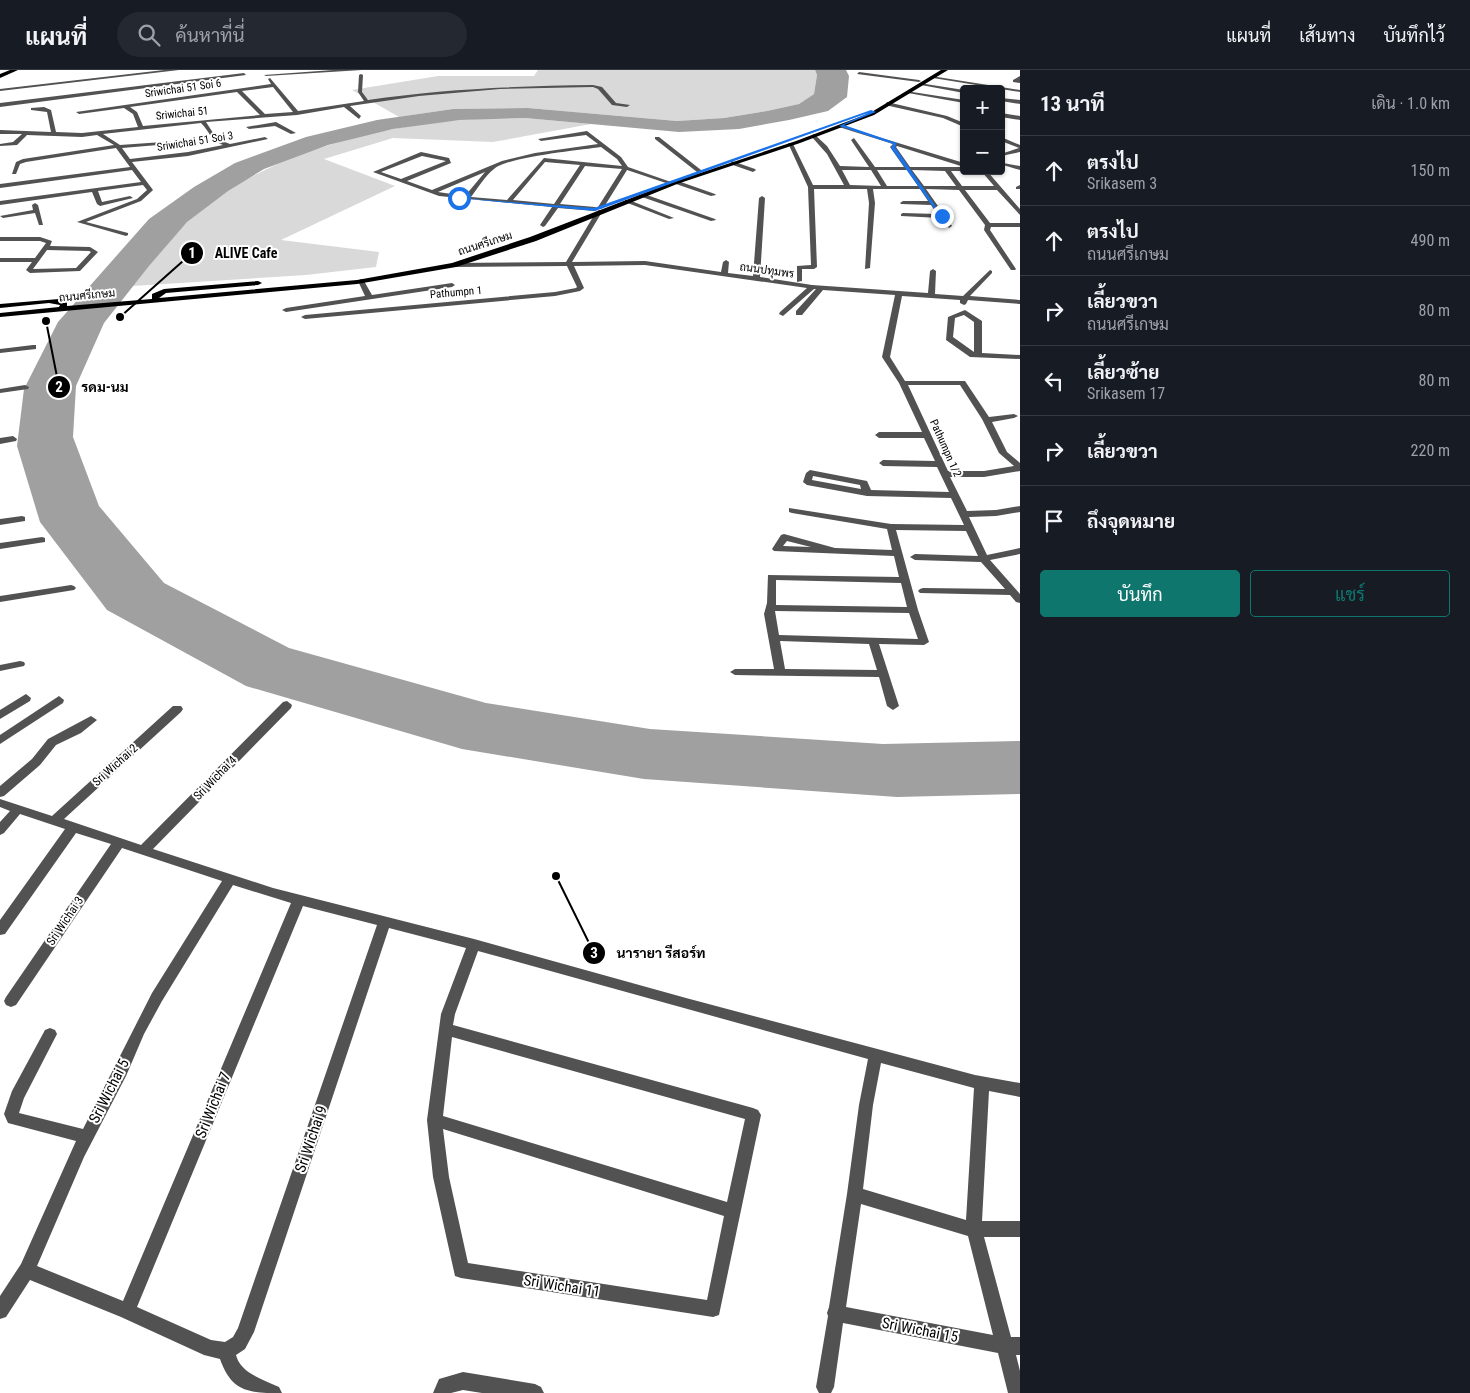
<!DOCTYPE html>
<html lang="th">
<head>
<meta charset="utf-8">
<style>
	:root { --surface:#171b24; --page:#242831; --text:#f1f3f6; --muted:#9ea1a6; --line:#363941; --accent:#0f766e }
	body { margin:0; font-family:"Roboto Condensed",Sarabun,sans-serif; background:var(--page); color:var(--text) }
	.controls { position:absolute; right:15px; top:15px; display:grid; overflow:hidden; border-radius:5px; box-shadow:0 1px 4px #0004 }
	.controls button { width:45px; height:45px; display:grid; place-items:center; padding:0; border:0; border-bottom:1px solid var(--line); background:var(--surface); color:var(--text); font:25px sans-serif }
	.stop { position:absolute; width:15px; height:15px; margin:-11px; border:4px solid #1a73e8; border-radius:50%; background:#fff }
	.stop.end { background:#1a73e8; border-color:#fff; box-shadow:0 1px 5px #0008 }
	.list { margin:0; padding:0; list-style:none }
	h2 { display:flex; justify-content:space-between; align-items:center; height:65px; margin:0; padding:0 20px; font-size:21px }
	h2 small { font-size:16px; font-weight:400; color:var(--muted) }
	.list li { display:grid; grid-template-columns:32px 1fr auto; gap:15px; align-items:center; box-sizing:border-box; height:70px; padding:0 20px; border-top:1px solid var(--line) }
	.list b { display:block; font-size:19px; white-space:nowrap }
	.list p { margin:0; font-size:16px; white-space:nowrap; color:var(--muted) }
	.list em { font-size:16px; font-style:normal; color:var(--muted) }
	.actions { display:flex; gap:10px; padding:15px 20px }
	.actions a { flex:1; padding:11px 0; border:1px solid var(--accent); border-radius:5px; text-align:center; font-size:18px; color:var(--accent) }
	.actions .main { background:var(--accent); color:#fff }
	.icon { flex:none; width:28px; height:28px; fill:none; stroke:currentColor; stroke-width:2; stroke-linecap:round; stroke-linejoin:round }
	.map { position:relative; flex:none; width:1020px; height:1323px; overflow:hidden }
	header { display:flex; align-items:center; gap:30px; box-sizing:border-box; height:70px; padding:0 25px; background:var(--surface); border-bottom:1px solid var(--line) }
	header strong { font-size:24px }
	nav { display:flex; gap:28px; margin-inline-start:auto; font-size:18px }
	.search { width:350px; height:45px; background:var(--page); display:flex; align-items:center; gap:12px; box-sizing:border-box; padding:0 18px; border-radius:28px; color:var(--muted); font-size:19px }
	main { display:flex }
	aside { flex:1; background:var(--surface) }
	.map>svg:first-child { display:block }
</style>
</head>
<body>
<header>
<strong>แผนที่</strong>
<div class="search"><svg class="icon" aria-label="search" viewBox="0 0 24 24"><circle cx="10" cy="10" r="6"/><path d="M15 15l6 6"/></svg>ค้นหาที่นี่</div>
<nav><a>แผนที่</a><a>เส้นทาง</a><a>บันทึกไว้</a></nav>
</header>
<main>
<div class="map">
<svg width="1020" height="1323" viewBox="0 0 1020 1323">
	<rect width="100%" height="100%" fill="#fff"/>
	<g fill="#d9d9d9">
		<path d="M538,0H815L817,5L814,24L799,34L767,41L724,48L677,51L528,38L453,39L399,47L352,20L438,6H534Z"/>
		<path d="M525,48L591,54L493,72L393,68L324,89L395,116L281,170L379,182L376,197L306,205L133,216C150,195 167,171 187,152C257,87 367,58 460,50C481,48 503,49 525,48Z"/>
	</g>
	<path fill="#a0a0a0" d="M815,0H846L849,6L847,27L828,41L789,50L739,59L679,62L525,48L460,50L393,59L328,75L264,99L228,121L187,152L149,196L104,253L76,316L73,367L99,436L164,513L289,578L486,633L650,659L883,674L1020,671V724L897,727L644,709L462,679L246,616L107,540L40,452L17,376L24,319L58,252L149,149L194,117L235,93L306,67L377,50L453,39L528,38L677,51L724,48L767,41L799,34L814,24L817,5Z"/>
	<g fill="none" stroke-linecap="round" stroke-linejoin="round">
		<g fill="#525252" fill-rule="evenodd">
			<path d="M164,0H179L0,21V19Z"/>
			<path d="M333,0H362L266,6L264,5Z"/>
			<path d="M859,2L919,10L921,11L919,12L857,4Z"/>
			<path d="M244,3L246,5L0,37V33Z"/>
			<path d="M361,4L363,5L362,22L368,30C443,19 517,16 593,15L602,17L616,33L630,35L627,37L612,35L598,19L593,17L500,19L419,26L350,36L361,46L359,49L344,37L297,45L206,52L217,69L230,74L265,67L268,69L188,86L132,92L153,120L152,121L141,131L86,152L128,163V165L126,166L77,152L137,129L147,120L143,115L98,121L102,132L130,126L133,128L100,136L97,134L92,122L0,135V131L141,112L132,100L0,118V114L130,97L116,78L26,92L20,94L16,104H12L16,92L23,89L114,75L97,65L82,67L27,65L17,75L0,76V74L13,72L22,64H0V60L51,62L47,42L31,40V38L44,37L51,40L56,62L82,63L138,57L133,44L124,38L79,44L76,42L271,14L268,9L270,8L298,41L364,31L358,22L359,5ZM273,17L293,42L265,44L242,21ZM237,22L260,45L143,56L137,42L130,37ZM201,53C210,62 210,70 223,75L188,82L130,89L122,78L194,72L191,70L120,75L103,64Z"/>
			<path d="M931,6L1020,20V22L933,8Z"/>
			<path d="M1020,6V13L1013,12V10Z"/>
			<path d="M919,13L964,20V23L921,15Z"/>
			<path d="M906,21L964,30V33L908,23Z"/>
			<path d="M1001,28L1020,30V34L1001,31Z"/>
			<path d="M887,32L947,46L964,53V57L943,48L885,35Z"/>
			<path d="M1001,43L1020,46V50L1001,47Z"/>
			<path d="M276,52L296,63L291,64L275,56L249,59L246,57Z"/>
			<path d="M839,55L964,93V97L897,76L896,77L910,97H964V101H951L962,116H994L982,102L987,101L1020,139V145L997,120H965L990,153H1020V157H991L990,160L1016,199L1015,200H1011L984,160L985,155L959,120L926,119L952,156L949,158L940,148L901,146V144L903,143L937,144L931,135L901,134L900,133L903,131H928L920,119H873L875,133L870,198L865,199L869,133L867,119H814L817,197L814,199H802V211L797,212V196L811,195L808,117L788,73L793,74L813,115H844L827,84L811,66L814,64L827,76L840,96L869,97L851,70L854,68L875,97H904L890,77L893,74L839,57ZM842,100H871L881,116L850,115ZM877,100H907L918,116H887ZM912,100L945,101L956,116H924Z"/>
			<path d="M587,61L621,87L628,97L671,112L666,113L627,100L604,137L601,139L598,137L622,99L585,96L560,134L595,137L598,139L595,141L558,138L545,156L543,157L540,155L552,137L439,126L373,102L421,82L449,88L451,93L407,111L432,120L502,91L535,83L598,74L586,65L541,71L538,69ZM601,77L617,89L622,96L544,88L507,130L471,127C478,118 485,106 494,99C507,87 580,80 601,77ZM422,86L446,91L401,109L381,102ZM545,92L580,95L554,134L513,130ZM485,102L465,126L438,122Z"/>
			<path d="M655,67H659L701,100V102H697L655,69Z"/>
			<path d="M1001,67L1020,75V82L1001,86V84L1019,78L1001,71Z"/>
			<path d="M732,91L755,99L756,100L753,102L730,94Z"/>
			<path d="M1003,93L1020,96V100L1003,95Z"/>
			<path d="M678,111L715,124L716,125L711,126L676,114L675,113Z"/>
			<path d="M1020,115V119H1016V117Z"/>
			<path d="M644,124L715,149L716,150L711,151L642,127V125Z"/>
			<path d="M762,126L765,128L760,207L812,215L928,223L930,201L933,199L936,201L935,224L963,226L990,200L992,201V203L970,226L1020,230V234L968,230L966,234L964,235L960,233V230L902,226L890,287L905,311H965L989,347L1014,344L1018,346L1014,348L992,352L1007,382L1020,393V401L984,407H950L967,441L996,440L1020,436V442L996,446L969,447L987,485L1020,478V484L990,490L1020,524V533L1016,532L1010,525L920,523L918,521L920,519L923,518L1005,519L981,492L915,490L910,487L915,484L978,486L966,461L896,460L918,540L929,572L924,575L879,574L899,636L893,640L887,636L879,607L735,605L730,602L735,599H774L764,544L767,533L768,505L899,507L894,486L774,481L772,479L781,465L784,464L835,478L892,480L887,459L792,443L789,442V438L891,454L964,455L951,428L867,426L807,415L803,412L806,403L810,400L867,411L871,420L949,422L937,397L883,396L879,393L883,390L935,391L924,368H879L875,365L879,362H922L899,313L882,287L895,225L823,220L802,245H796V241L816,219H814L783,246L779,244L780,242L807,218L645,195L574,196L584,218L580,221L555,226L305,249L301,247L305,245L555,222L576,218L577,217L567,196L453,197L450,195L453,193L566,192L596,142L599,140L602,142L572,192L645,191L721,202L723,192L726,190L729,192L728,203L753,206L759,128ZM908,315H960L982,349L999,383L1014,396L984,401H948ZM813,406L860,415L861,419L812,410ZM787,471L811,477L783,476ZM776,510L901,513L907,537L776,535ZM775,541L909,543L918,569L779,565ZM780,571L869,574L877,600L785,599Z"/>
			<path d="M625,130H629L674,148L669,149L625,132Z"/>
			<path d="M35,133L38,135L43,155H39L35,143L3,148L0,146L33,140L32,135Z"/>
			<path d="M0,167H40L52,171L50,176L90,177L98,182L80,201L30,203L26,200L32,192H0V188H35L46,173L40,171H0ZM47,180L89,181L91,182L76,198L33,199Z"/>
			<path d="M361,209L364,211L372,225L452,213L455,215L452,217L286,242L282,240L286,238L365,226L358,211Z"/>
			<path d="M965,240L982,251V283L1020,285V289L970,287L946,270L948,247ZM964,245L974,252V282L953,267L955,248Z"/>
			<path d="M33,275H36V279L0,283V279Z"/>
			<path d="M25,315L29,317L28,319L0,323V319Z"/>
			<path d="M13,366L17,369L16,371L0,374V368Z"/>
			<path d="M22,446L25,447V451L0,455V449Z"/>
			<path d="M42,467L45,468V472L0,479V473Z"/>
			<path d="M71,515L74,516L76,518L74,520L0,532V526Z"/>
			<path d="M20,591L24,592L25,594L24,596L0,601V595Z"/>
			<path d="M26,624L31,628L30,631L0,649V640Z"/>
			<path d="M59,626L64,630L63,633L0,674V665Z"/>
			<path d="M287,631L292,635L291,638L153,779L273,818L474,869L686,928L975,1005L1020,1013V1027L989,1021L982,1151H1020V1167H984L1011,1267H1020V1285H1016L1020,1301V1323H1008L998,1283L843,1253L834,1317L831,1323H819L816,1317L828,1246L827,1243L829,1237L847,1124L859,1035L868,989L478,881L455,944L453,955L753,1038L758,1040L761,1045L719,1245L713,1247L461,1208L455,1206L433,1107L427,1050L441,944L466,878L389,858L254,1262L245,1279L236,1285C240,1303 264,1310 279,1317L282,1323C250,1323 232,1323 220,1289L204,1285L121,1247L30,1210L6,1247L0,1249V1226L21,1194L76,1071L8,1053L4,1044L12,1021L45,960L50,958L55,960L57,964L24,1028L19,1043L83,1059L152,923L222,811L122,778L16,935L11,937L6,935L4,931L6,927L111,774L76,763L5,864L0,865V850L65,759L20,744L4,763L0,765V752L10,741L0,737V729L52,746L173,636H181L183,639L181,642L64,749L141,775L283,632ZM233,815L291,833L123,1231L37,1196L84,1087L126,1006L144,964L162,931ZM303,836L377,855L238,1258L233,1267L225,1272L211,1270L137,1237ZM452,967L745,1049L727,1132L443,1046ZM881,993L974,1018L966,1150L863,1119L873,1035ZM443,1059L724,1146L707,1230L468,1193L449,1107ZM861,1134L968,1166L993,1265L846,1237Z"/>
			<path d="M91,646L97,650L81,663L56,675L40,695L4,726L0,727V716L32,689L48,669Z"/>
			<path d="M463,1302L535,1314L541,1317L544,1323H482L463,1320L451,1323H433L439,1309Z"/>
		</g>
		<g fill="#000" fill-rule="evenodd">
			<path d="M10,0H18L0,8V4Z"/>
			<path d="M941,0H948L874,45L800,73L677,114L536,171L456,197L357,214L0,247V243L59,237L60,235L49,233L0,238V234L59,229L67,232V236L152,229V224L164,219L258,211L262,213L258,215L166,223L159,228L357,210L452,193L530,167L673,112L796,71L870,43Z"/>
		</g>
	</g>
	<path fill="#1a73e8" d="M871,40L876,42L844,55L897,73L895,77L943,147H940L891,78L893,74L839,56L868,43L595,141L457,128L594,138Z"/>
	<g text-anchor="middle" stroke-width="4" stroke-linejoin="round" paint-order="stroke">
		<g font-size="11" fill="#000" stroke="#fff">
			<text transform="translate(183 18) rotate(-8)" y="4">Sriwichai 51 Soi 6</text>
			<text transform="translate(182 43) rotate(-6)" y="4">Sriwichai 51</text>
			<text transform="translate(195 71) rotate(-9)" y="4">Sriwichai 51 Soi 3</text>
			<text transform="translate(485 173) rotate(-18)" y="4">ถนนศรีเกษม</text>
			<text transform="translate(767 200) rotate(8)" y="4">ถนนปทุมพร</text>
			<text transform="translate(456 222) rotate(-5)" y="4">Pathumpn 1</text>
			<text transform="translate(87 225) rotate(-5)" y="4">ถนนศรีเกษม</text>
			<text transform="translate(946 378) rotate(66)" y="4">Pathumpn 1/2</text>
		</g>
		<g font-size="12" fill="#000" stroke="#fff">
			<text transform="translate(115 695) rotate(-42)" y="4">Sri Wichai 2</text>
			<text transform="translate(215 708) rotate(-46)" y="4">Sri Wichai 4</text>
			<text transform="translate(65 851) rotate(-56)" y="4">Sri Wichai 3</text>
		</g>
		<g font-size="15" fill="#000" stroke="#fff">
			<text transform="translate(109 1021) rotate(-63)" y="5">Sri Wichai 5</text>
			<text transform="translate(213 1035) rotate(-68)" y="5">Sri Wichai 7</text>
			<text transform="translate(311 1069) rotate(-71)" y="5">Sri Wichai 9</text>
			<text transform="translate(562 1216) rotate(9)" y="5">Sri Wichai 11</text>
			<text transform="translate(920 1260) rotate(11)" y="5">Sri Wichai 15</text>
		</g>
	</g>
	<path fill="none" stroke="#000" stroke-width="2" d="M120 247L192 183M46 251L59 317M556 806L594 883"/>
	<g fill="#000" stroke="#fff" stroke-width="2">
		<circle cx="120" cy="247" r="5"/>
		<circle cx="46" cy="251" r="5"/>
		<circle cx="556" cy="806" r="5"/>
		<circle cx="192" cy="183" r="12"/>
		<circle cx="59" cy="317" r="12"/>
		<circle cx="594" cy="883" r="12"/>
	</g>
	<g font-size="15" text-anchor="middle" font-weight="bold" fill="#fff">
		<text x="192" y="188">1</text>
		<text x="59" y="322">2</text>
		<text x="594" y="888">3</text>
	</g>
	<g font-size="14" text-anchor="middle" font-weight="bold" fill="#000" stroke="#fff" stroke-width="4" stroke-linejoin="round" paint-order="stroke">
		<text x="246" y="188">ALIVE Cafe</text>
		<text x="105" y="322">รดม-นม</text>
		<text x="661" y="888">นารายา รีสอร์ท</text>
	</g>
</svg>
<div class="controls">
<button>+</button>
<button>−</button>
</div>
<div class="stop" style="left:459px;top:128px"></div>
<div class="stop end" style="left:942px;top:146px"></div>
</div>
<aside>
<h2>13 นาที<small>เดิน · 1.0 km</small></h2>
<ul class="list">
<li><svg class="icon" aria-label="ahead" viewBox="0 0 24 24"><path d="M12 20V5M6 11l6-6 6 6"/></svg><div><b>ตรงไป</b><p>Srikasem 3</p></div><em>150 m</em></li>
<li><svg class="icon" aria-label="ahead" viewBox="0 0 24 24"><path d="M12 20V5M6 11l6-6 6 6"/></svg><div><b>ตรงไป</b><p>ถนนศรีเกษม</p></div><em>490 m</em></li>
<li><svg class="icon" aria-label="right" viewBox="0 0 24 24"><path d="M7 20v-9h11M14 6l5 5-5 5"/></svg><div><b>เลี้ยวขวา</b><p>ถนนศรีเกษม</p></div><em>80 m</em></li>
<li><svg class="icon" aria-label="left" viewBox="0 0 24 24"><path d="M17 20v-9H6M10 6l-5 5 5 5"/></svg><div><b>เลี้ยวซ้าย</b><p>Srikasem 17</p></div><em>80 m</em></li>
<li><svg class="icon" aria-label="right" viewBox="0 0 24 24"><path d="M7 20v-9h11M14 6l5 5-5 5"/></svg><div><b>เลี้ยวขวา</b></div><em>220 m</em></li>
<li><svg class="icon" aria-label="arrive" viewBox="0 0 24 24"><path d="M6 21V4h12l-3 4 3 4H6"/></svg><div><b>ถึงจุดหมาย</b></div></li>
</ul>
<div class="actions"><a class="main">บันทึก</a><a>แชร์</a></div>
</aside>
</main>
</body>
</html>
